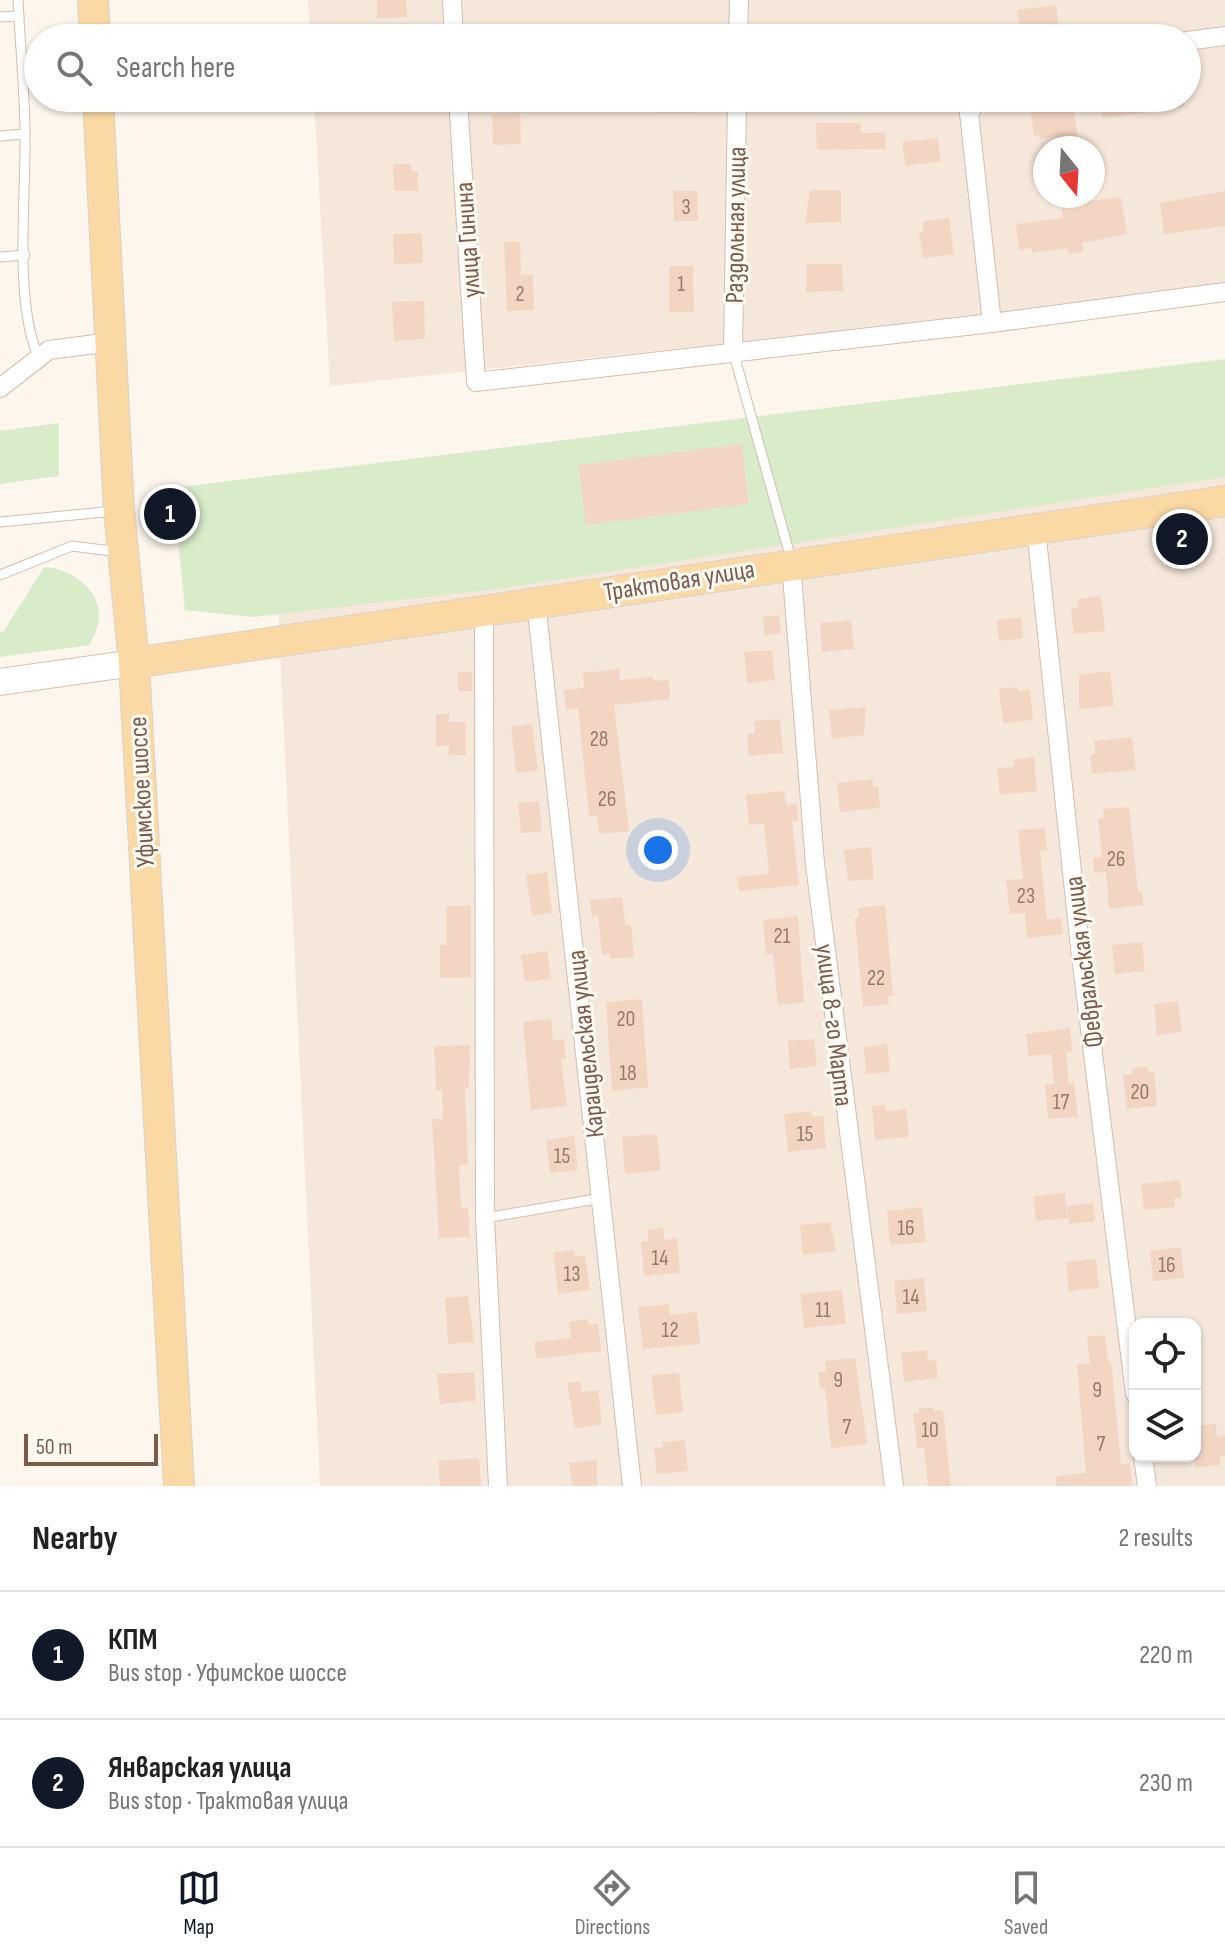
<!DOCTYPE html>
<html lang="en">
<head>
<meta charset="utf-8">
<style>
	:root { --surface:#fff; --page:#f6f6f6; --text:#222; --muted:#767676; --line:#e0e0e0; --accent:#111827 }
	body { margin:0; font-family:"Sofia Sans Condensed",sans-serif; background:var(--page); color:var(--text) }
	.controls { position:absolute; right:24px; bottom:24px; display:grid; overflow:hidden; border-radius:16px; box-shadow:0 2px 6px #0004 }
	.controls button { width:72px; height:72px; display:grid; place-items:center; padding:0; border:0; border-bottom:2px solid var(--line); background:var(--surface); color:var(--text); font:40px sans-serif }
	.compass { position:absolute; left:1033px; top:136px; width:72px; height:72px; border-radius:50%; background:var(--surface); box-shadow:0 2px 6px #0004; rotate:162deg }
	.scale { position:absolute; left:24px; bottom:20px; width:134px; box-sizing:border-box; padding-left:8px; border:4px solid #7a5c4d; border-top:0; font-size:22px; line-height:28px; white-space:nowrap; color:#7a5c4d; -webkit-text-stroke:6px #fffaf3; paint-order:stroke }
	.you { position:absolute; left:658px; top:850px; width:28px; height:28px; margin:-20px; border:6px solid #fff; border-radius:50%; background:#1a73e8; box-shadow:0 0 0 12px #1a73e833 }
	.badge { display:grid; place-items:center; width:52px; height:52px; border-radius:50%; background:var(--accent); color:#fff; font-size:26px; font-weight:700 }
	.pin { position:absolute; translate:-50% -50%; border:4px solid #fff; box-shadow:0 2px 8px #0006 }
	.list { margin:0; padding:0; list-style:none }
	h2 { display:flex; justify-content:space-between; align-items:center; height:104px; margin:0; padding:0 32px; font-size:34px }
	h2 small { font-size:26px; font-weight:400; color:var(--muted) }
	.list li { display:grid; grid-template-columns:52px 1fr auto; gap:24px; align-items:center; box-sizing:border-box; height:128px; padding:0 32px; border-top:2px solid var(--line) }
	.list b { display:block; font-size:30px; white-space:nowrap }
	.list p { margin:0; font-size:26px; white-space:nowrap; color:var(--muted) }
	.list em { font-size:26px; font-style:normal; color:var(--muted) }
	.icon { flex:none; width:44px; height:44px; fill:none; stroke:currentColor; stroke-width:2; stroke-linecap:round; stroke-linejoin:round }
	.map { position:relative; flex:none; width:1225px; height:1486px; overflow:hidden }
	.search { position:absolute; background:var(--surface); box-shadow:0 2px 6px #0004; left:24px; right:24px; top:24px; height:88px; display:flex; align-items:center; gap:20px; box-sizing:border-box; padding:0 28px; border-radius:44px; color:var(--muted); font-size:30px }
	.sheet { height:360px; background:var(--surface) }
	nav { display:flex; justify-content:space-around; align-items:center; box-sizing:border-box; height:112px; border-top:2px solid var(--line); background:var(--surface); font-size:22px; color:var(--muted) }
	nav a { display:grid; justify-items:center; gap:4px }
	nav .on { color:var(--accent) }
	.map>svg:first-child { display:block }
</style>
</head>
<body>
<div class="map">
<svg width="1225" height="1486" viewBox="0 0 1225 1486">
	<rect width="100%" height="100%" fill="#fdf6ec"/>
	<g fill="#f5e8da" fill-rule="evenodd">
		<path d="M308,0H1225V289L330,386L314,98H1187V38H310ZM1045,148H1093V196H1045Z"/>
		<path d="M1225,441V1486H320L277,588ZM1135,1324H1195V1456H1135Z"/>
	</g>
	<g fill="#d8ecc9">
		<path d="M1225,359V477L496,589L253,617L185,610L173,488Z"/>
		<path d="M59,423V476L0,484V431Z"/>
		<path d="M44,567C71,568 102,590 99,620C98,628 93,637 90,645L0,657V632L4,631Z"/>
	</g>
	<g fill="#f3d5c3">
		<path d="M377,0H406L407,17L377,18Z"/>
		<path d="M1056,5L1060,38H1021L1017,10Z"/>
		<path d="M521,24V38H466L465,26Z"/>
		<rect x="657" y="98" width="39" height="15"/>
		<path d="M1029,98H1072L1079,148H1059L1057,137L1040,139L1039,135L1034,136Z"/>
		<path d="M1100,98H1184V107L1103,118Z"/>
		<path d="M520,113L521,144L493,145L492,114Z"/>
		<path d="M816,123H861V133L885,132L886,149L817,150Z"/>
		<path d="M938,138L941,161L906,166L902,142Z"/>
		<path d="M393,164H411V171H418V191H394Z"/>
		<path d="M810,190H841V222L805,223Z"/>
		<path d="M673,191H698V221H674Z"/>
		<path d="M1225,191V226L1164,234L1160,203Z"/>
		<path d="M1080,196L1081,202L1121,197L1127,234L1082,243L1083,252L1068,254L1067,248L1032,253V248L1019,250L1016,224L1063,218L1060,197Z"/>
		<path d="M949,218L954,254L923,258L919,232H923L922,222Z"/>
		<path d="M422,233L423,263L394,264L393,234Z"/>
		<path d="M504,242H520L521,275H533L534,310L507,311Z"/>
		<path d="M806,264H842L843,291L806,292Z"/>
		<path d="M669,266H693L694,312H669Z"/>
		<path d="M424,301L425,339L394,341L392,302Z"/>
		<path d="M742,444L749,504L586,525L578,465Z"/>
		<path d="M1101,596L1105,631L1074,634L1071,608L1078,607V599Z"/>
		<path d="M779,615L781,633L765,635L763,617Z"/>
		<path d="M1021,617L1023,638L999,641L997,620Z"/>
		<path d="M851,620L854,649L822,652L820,623Z"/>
		<path d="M772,650L775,680L747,683L744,652Z"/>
		<path d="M619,669L620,680L653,677V681L669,680L670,699L614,705L629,831L599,834L597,815L589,816L578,708L566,710L564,690L584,688L583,673Z"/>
		<path d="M1110,671L1114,706L1079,709V675Z"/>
		<rect x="458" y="672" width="14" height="19"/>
		<path d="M1018,687V691L1030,690L1033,720L1003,723L999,689Z"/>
		<path d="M866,707L864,735L832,739L829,710Z"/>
		<path d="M436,714H449V722H466V755H449V746H436Z"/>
		<path d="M780,719L783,753L749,756L747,734L755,733L754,721Z"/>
		<path d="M532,724L538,770L516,773L511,726Z"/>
		<path d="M1132,737L1136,770L1092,774L1090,755L1095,754L1094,741Z"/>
		<path d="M1034,757L1037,791L1000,795L997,768L1014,767V759Z"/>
		<path d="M873,779V787H878L880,808L840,812L837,783Z"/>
		<path d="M784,791L786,805L797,804L798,821H792L799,885L739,891L737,877L769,874L764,824L749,825L746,795Z"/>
		<path d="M539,801L542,831L521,833L518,803Z"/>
		<path d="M1129,807L1138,891H1142L1143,905L1109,909L1106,872L1094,873L1093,858L1102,857L1098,819L1104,818L1103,809Z"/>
		<path d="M1045,828L1047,850L1040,851L1047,920L1061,918L1063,934L1027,938L1025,913L1010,914L1006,880L1023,879L1018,830Z"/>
		<path d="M871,847L874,879L848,881L844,850Z"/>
		<path d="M547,872L552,913L532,916L526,875Z"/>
		<path d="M622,897L625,925H631L634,957L610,959L609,954L602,955L598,916L592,917L590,900Z"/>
		<path d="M885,905L893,996H888L889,1004L863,1007L855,918L859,917L858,908Z"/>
		<path d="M446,906H471V978H440V945H446Z"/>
		<path d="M798,916L804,1002L778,1005L773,954H766L763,920Z"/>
		<path d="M1142,942L1145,971L1115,974L1112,945Z"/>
		<path d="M547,951L551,979L525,982L521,955Z"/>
		<path d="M642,999L648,1087L612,1091L606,1002Z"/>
		<path d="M1178,1001L1182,1032L1157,1035L1154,1004Z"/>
		<path d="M551,1019L553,1040L564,1039L566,1059H561L567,1106L531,1110L523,1022Z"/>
		<path d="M1070,1028L1072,1052L1066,1053L1069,1083L1074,1082L1078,1117L1048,1119L1045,1085L1054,1084L1051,1054L1028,1056L1026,1034Z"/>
		<path d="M814,1039L817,1066L790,1069L788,1041Z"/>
		<path d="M887,1044L890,1072L866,1074L864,1047Z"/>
		<path d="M470,1045L469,1089H465L468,1165H459L461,1208H468L470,1237L439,1238L432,1119H443L442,1090H436L434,1046Z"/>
		<path d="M1147,1066L1148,1072H1154L1157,1106L1127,1109L1123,1075L1133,1074L1132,1068Z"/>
		<path d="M885,1105L886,1111L906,1109L909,1137L875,1140L872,1106Z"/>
		<path d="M811,1111L812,1117L823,1116L826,1148L788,1152L784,1114Z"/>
		<path d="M657,1134L661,1170L625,1174L622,1137Z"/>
		<path d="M574,1135L578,1170L550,1173L546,1141Z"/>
		<path d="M1180,1180L1182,1197L1174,1198L1175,1207L1144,1210L1141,1184Z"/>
		<path d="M1065,1193L1068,1218L1036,1221L1033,1196Z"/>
		<path d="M1093,1203L1095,1221L1069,1224L1067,1206Z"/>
		<path d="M922,1207L926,1242L890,1245L887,1211Z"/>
		<path d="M830,1222L836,1251L803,1255L800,1225Z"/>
		<path d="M663,1228L664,1240L677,1238L680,1273L644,1276L641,1242L649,1241L647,1230Z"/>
		<path d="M1181,1247L1184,1278L1153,1281L1150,1251Z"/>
		<path d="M574,1250L575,1257L585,1255L590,1290L558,1294L553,1252Z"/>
		<path d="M1096,1259L1099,1288L1069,1291L1066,1262Z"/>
		<path d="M924,1278L927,1311L897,1314L894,1281Z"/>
		<path d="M842,1290L846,1324L804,1328L800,1294Z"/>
		<path d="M468,1296L474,1342L448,1344L445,1298Z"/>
		<path d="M669,1304L670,1315L697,1312L700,1344L643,1349L638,1307Z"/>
		<path d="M588,1319L589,1325L598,1324L601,1351L537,1359L534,1342L571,1338L569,1322Z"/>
		<path d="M1105,1335L1108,1362L1111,1361L1121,1464L1130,1463L1132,1486H1056V1476L1086,1473L1077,1365L1090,1363L1087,1337Z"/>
		<path d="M927,1350L928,1361L936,1360L938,1378L904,1382L901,1353Z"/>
		<path d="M855,1358L867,1444L831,1448L825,1388L820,1389L818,1372L826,1371L825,1361Z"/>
		<path d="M474,1372L476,1401L440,1404L437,1374Z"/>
		<path d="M679,1373L683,1412L656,1415L651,1375Z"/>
		<path d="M580,1381L582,1392L598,1390L602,1425L575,1428L567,1383Z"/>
		<path d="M933,1407L934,1411L943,1410L951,1486H928L924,1447L917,1448L913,1413H919V1409Z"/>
		<path d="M1216,1424L1217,1437L1225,1436V1456L1220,1457V1465L1195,1468V1426Z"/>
		<path d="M685,1440L688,1471L657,1474L654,1448L663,1447L662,1442Z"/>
		<path d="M479,1458L481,1486H440L438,1461Z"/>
		<path d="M597,1460V1486H572L569,1463Z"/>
	</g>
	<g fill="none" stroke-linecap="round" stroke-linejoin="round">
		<defs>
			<g id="service">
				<path d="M18,0C20,45 25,90 25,136C26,199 14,300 38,356"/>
				<path d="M0,17L19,16"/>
				<path d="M0,136L25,134"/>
				<path d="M0,257L25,255"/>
				<path d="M733,351L791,559"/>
				<path d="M0,522L115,511"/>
				<path d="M0,575L72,546L119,552"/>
				<path d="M485,1218L602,1198"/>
			</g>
			<g id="minor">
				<path d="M452,0L454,38"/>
				<path d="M738,38L739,0"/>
				<path d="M1187,41L1225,36"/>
				<path d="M458,98L476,382L992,323L1225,292"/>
				<path d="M979,98L969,113L992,323"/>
				<path d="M733,351L737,98"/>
				<path d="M0,388L49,350L111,342"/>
				<path d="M1036,529L1080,948L1135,1394"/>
				<path d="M791,563L815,864L894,1486"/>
				<path d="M536,602L632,1486"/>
				<path d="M484,608L485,1218L498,1486"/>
				<path d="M1143,1456L1147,1486"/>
			</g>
			<path id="secondary" d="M0,682L134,663"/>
			<g id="primary">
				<path d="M93,0L95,38"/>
				<path d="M98,98L119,510L134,663L179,1486"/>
				<path d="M134,663L1225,501"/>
			</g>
		</defs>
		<use href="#service" stroke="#d1beb0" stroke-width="11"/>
		<use href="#minor" stroke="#d1beb0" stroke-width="20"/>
		<use href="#secondary" stroke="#d6c0b0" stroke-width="28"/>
		<use href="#primary" stroke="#dad1cd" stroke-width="32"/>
		<use href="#service" stroke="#fff" stroke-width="9"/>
		<use href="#minor" stroke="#fff" stroke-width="18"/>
		<use href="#secondary" stroke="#fff" stroke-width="26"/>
		<use href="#primary" stroke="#fbd9a5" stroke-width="30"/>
	</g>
	<g text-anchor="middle" stroke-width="6" stroke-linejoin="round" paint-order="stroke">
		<g font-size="22" fill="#987a6a">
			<text x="686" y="214">3</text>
			<text x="681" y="291">1</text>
			<text x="520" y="301">2</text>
			<text x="599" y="746">28</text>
			<text x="607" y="806">26</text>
			<text x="1116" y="866">26</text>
			<text x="1026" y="903">23</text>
			<text x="782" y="943">21</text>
			<text x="876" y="985">22</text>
			<text x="626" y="1026">20</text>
			<text x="628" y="1080">18</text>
			<text x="1140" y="1099">20</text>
			<text x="1061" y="1109">17</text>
			<text x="805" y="1141">15</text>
			<text x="562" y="1163">15</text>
			<text x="906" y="1235">16</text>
			<text x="660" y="1265">14</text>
			<text x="1167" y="1272">16</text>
			<text x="572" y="1281">13</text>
			<text x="911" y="1304">14</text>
			<text x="823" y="1317">11</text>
			<text x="670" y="1337">12</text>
			<text x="838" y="1387">9</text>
			<text x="1097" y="1397">9</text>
			<text x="847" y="1434">7</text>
			<text x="930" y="1437">10</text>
			<text x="1101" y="1451">7</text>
		</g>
		<g font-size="26" fill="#7a5c4d" stroke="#fffaf3">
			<text transform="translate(735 225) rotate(-89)" y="9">Раздольная улица</text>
			<text transform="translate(467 240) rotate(-94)" y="9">улица Гинина</text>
			<text transform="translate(679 580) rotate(-9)" y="9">Трактовая улица</text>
			<text transform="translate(141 792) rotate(-93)" y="9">Уфимское шоссе</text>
			<text transform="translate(1083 962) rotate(-97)" y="9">Февральская улица</text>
			<text transform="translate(835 1025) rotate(83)" y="9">улица 8-го Марта</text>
			<text transform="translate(585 1044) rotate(-96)" y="9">Караидельская улица</text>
		</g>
	</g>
</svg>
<div class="controls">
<button><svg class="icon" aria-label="locate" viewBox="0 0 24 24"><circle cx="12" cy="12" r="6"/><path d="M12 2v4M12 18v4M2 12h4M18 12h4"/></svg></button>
<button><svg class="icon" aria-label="layers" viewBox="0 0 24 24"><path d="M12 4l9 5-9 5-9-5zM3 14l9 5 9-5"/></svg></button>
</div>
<svg class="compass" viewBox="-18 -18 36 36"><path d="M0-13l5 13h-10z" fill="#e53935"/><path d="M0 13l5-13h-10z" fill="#767676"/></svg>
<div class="scale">50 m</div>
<div class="you"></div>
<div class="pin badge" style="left:170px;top:514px">1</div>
<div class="pin badge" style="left:1182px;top:539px">2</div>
<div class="search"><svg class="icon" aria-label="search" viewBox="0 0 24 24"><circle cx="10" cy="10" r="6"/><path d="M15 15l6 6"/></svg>Search here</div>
</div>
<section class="sheet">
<h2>Nearby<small>2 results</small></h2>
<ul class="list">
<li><span class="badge">1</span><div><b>КПМ</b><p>Bus stop · Уфимское шоссе</p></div><em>220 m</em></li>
<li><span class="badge">2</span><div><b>Январская улица</b><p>Bus stop · Трактовая улица</p></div><em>230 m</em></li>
</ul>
</section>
<nav>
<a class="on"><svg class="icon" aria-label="map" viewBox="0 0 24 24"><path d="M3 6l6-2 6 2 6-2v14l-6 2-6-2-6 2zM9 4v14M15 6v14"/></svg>Map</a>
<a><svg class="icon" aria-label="directions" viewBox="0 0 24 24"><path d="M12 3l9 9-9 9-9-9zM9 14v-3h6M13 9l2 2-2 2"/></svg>Directions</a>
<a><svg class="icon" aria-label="saved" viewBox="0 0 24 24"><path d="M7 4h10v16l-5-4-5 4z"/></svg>Saved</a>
</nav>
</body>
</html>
